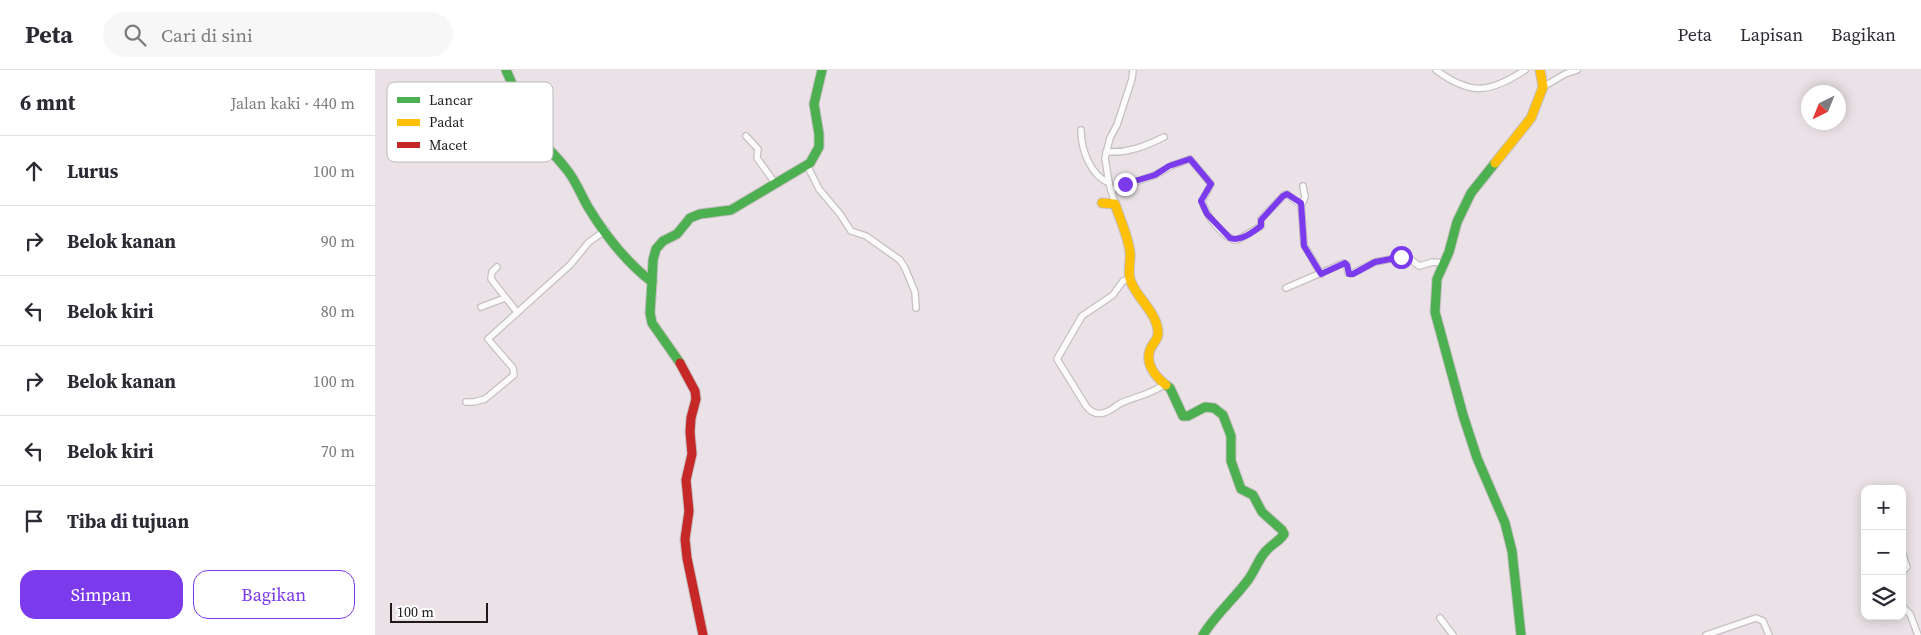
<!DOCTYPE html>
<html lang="id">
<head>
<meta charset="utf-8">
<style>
	:root { --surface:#fff; --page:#f7f7f7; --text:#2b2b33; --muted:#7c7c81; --line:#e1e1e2; --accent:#7c3aed }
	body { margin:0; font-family:"Source Serif 4",serif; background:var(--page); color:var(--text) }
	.controls { position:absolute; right:15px; bottom:15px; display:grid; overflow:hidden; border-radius:10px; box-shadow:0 2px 12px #0003 }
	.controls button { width:45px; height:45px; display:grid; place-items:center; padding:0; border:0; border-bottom:1px solid var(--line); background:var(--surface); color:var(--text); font:25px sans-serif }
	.compass { position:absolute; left:1426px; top:15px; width:45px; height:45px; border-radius:50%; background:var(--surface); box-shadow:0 2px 12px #0003; rotate:223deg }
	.scale { position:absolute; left:15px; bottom:12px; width:98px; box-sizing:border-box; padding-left:5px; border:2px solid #1f191c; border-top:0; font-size:14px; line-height:18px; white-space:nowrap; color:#1f191c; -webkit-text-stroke:4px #fff; paint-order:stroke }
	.stop { position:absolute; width:15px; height:15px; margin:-11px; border:4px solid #7c3aed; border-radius:50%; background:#fff }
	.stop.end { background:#7c3aed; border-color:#fff; box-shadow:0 1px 5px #0008 }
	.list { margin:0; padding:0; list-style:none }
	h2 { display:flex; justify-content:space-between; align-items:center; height:65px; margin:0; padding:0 20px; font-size:21px }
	h2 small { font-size:16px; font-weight:400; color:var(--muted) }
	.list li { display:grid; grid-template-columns:32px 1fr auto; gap:15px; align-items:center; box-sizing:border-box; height:70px; padding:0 20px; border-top:1px solid var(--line) }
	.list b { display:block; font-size:19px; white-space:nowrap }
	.list em { font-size:16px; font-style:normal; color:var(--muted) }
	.actions { display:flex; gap:10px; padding:15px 20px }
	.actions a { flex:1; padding:11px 0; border:1px solid var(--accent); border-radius:15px; text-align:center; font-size:18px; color:var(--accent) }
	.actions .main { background:var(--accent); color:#fff }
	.icon { flex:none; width:28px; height:28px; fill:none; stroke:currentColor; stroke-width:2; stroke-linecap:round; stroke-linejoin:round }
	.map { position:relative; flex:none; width:1546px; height:565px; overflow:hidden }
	header { display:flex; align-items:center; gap:30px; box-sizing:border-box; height:70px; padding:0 25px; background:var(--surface); border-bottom:1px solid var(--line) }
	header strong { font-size:24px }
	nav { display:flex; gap:28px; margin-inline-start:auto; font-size:18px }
	.search { width:350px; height:45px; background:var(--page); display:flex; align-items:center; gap:12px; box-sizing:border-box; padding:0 18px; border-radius:28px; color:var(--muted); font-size:19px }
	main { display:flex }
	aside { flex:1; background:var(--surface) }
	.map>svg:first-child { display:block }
</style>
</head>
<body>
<header>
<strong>Peta</strong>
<div class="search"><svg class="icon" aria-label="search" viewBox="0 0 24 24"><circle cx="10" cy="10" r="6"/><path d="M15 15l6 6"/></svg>Cari di sini</div>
<nav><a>Peta</a><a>Lapisan</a><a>Bagikan</a></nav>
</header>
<main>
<aside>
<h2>6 mnt<small>Jalan kaki · 440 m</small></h2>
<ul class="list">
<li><svg class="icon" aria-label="ahead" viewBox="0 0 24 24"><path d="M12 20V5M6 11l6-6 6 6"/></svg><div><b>Lurus</b></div><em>100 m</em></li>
<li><svg class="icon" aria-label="right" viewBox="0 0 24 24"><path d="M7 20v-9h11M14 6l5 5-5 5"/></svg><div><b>Belok kanan</b></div><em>90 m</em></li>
<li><svg class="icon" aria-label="left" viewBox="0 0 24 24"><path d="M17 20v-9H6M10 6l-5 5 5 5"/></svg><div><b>Belok kiri</b></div><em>80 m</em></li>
<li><svg class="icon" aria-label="right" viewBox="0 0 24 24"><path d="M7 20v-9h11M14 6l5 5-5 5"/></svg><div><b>Belok kanan</b></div><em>100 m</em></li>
<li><svg class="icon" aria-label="left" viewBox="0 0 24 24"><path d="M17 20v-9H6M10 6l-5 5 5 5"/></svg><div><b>Belok kiri</b></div><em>70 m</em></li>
<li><svg class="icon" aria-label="arrive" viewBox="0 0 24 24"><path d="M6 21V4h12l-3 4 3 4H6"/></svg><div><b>Tiba di tujuan</b></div></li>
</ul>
<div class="actions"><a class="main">Simpan</a><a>Bagikan</a></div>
</aside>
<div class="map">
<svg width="1546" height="565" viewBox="0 0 1546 565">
	<rect width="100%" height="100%" fill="#eae2e6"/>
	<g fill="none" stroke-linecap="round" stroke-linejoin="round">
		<defs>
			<g id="street">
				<path d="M1061,0C1096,26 1115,23 1150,0"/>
				<path d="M1168,17L1190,4L1202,0"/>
				<path d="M706,60C706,79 715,105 734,113"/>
				<path d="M371,66L383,79L382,88L400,113"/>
				<path d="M731,82C753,83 769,77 789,67"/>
				<path d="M432,95L444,119L465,144L476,161L491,166L525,190L530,198L540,222L541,238"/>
				<path d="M736,120L780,105L798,95L815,89L836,114L827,131C831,145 845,164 859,170L864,169L886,156V149L909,125L912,124L922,132H928L930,127L928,116"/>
				<path d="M926,133L929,175L946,204"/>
				<path d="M740,134L734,113L730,88L735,68L742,55L757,9L758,0"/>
				<path d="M122,197L117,202L116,209L142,242"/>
				<path d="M755,209L748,211L738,225L707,246L682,289L711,336C715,341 721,345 728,343C735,342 740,336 746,333C762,326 775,325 790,314"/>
				<path d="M911,218L969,193L972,195L973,203L976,204L1000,192L1026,187L1034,188L1044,196L1058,192L1069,193"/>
				<path d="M106,237L130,228"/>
				<path d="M91,332H99L110,329L139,305L138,298L113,269L195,195L214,172L231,160"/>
				<path d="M1527,482L1532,497L1527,502"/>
				<path d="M1527,536L1535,544L1543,565"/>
				<path d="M1065,548L1078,565"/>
				<path d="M1331,565L1381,548L1388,551L1394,565"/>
			</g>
			<g id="fast">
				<path d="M131,0L143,27L147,54C163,68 179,83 192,100C201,111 206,125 213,137C230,165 251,192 277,212L275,243L277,253L305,293"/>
				<path d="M1120,93L1096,123L1082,152L1074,182L1062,209L1060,242L1088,345L1102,388L1130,453L1137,481L1146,565"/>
				<path d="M277,212L278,190L281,179L288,171L302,164L315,148L325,144L356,140L435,93L444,77V64L439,34L447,0"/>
				<path d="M791,315L795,318L808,346H813L830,337L839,338L848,345L856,366V391L866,419L878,425L887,442L907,460L909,464C904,472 898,473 892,480C884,487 880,501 873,510C859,529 840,545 828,565"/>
			</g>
			<g id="slow">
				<path d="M1120,93L1156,48L1168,17L1165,0"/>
				<path d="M727,133L740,134C745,149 753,166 755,182C756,192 752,203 756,212C763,229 782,243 783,262C784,270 777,273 775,280C770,294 781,307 791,315"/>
			</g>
			<path id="jam" d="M305,293L320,321L321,329L316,348L315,362L317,384L311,410L314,441L310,469L312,488L328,565"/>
		</defs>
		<use href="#street" stroke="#c6bfc2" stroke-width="8"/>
		<use href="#fast" stroke="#c6bfc2" stroke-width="11"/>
		<use href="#slow" stroke="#c6bfc2" stroke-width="11"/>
		<use href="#jam" stroke="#c6bfc2" stroke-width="11"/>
		<use href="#street" stroke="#fcfbfb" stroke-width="5.5"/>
		<use href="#fast" stroke="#4caf50" stroke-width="9"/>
		<use href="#slow" stroke="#ffc107" stroke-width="9"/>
		<use href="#jam" stroke="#c62828" stroke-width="9"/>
	</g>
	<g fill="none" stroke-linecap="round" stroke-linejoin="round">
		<path stroke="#7c3aed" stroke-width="6" d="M750,114L780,105L794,96L815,89L836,114L826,131L832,144L855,168C865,172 878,162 886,156V150L908,126L912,124L926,133L929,176L946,204L970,193L972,195L974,204H978L1000,192L1026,187"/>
	</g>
	<rect x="12" y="12" width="166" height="80" rx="8" fill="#fff" stroke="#bcbabb" stroke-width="1"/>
	<rect x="22" y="27" width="23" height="6" fill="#4caf50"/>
	<rect x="22" y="49" width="23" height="7" fill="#ffc107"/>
	<rect x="22" y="72" width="23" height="6" fill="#c62828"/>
	<g font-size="14" fill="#1f191c">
		<text x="54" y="35">Lancar</text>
		<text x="54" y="57">Padat</text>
		<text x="54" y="80">Macet</text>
	</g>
</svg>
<div class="controls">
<button>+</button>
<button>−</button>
<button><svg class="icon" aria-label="layers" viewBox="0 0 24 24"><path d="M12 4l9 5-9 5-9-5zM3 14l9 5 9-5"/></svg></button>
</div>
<svg class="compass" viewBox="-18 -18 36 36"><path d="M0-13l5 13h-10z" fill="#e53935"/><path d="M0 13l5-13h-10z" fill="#7c7c81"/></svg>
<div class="scale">100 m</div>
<div class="stop" style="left:1026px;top:187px"></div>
<div class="stop end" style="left:750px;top:114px"></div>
</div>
</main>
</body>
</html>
